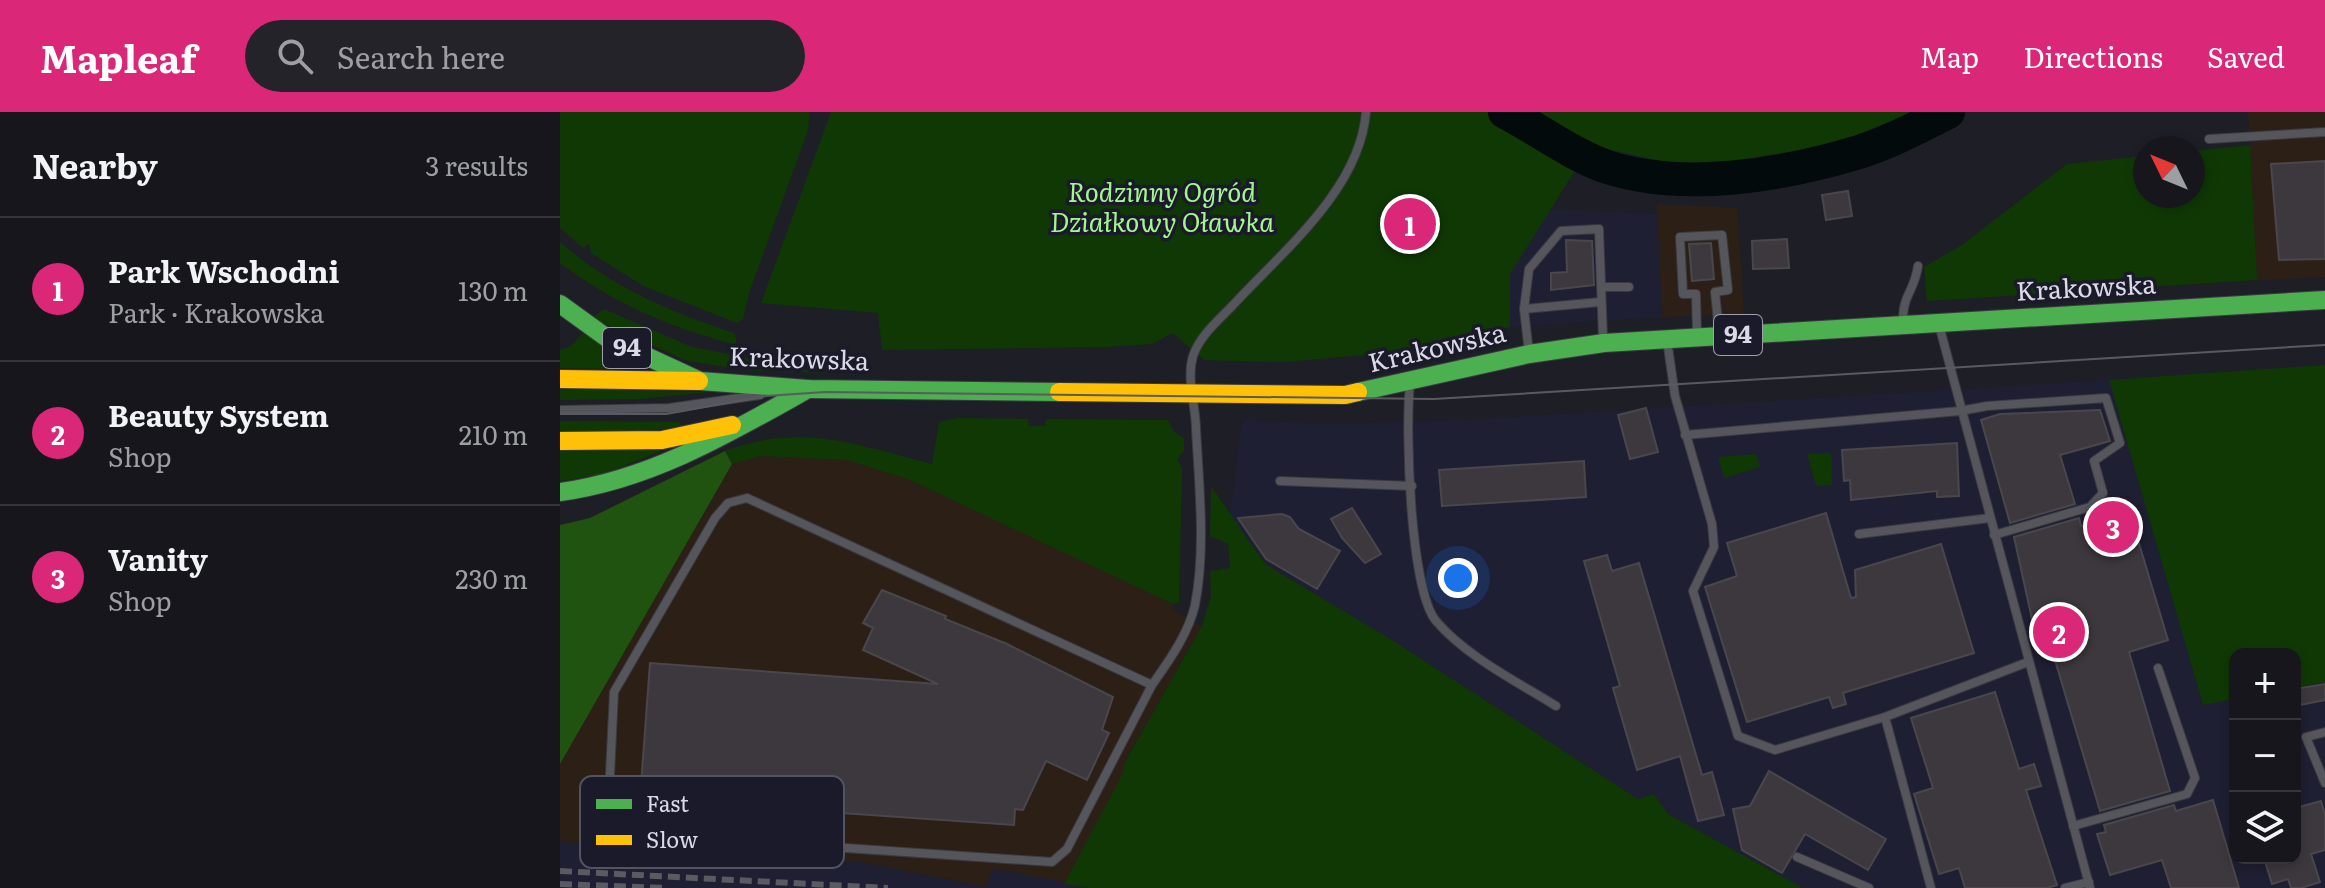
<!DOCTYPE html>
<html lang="en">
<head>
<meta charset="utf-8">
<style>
	:root { --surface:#16161c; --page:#232329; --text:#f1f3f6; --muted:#9e9fa3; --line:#35353b; --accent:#db2777 }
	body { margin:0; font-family:Literata,serif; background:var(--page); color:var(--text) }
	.controls { position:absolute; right:24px; bottom:24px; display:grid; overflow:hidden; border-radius:16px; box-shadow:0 4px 12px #0003 }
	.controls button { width:72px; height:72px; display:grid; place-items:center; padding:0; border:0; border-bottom:2px solid var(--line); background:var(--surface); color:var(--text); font:40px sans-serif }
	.compass { position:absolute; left:1573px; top:24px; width:72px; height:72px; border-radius:50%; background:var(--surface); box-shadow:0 4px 12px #0003; rotate:313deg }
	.you { position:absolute; left:898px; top:466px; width:28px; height:28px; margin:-20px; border:6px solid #fff; border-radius:50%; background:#1a73e8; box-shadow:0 0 0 12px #1a73e833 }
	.badge { display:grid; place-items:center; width:52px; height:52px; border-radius:50%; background:var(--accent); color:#fff; font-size:26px; font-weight:700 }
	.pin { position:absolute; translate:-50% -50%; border:4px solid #fff; box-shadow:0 2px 8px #0006 }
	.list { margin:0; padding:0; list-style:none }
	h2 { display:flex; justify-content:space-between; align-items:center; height:104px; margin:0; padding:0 32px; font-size:34px }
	h2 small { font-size:26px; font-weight:400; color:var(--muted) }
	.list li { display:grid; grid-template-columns:52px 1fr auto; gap:24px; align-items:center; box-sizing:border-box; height:144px; padding:0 32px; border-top:2px solid var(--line) }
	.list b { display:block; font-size:30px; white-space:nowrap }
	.list p { margin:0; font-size:26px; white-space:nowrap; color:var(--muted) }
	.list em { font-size:26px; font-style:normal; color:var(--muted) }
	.icon { flex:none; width:44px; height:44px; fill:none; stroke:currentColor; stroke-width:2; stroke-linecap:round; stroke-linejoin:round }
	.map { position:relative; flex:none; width:1765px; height:776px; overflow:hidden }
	header { display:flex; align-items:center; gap:48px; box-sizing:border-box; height:112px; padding:0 40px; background:var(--accent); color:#fff }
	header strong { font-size:38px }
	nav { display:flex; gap:44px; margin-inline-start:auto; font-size:28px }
	.search { width:560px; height:72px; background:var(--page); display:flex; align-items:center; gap:20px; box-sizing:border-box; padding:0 28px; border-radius:44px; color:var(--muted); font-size:30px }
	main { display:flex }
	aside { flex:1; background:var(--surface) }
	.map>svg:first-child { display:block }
</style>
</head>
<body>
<header>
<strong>Mapleaf</strong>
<div class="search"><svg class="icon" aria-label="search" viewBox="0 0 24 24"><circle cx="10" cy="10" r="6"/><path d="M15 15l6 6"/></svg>Search here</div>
<nav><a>Map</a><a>Directions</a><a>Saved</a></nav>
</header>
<main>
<aside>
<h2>Nearby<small>3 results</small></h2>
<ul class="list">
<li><span class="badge">1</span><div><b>Park Wschodni</b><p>Park · Krakowska</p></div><em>130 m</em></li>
<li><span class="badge">2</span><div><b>Beauty System</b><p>Shop</p></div><em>210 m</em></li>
<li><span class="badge">3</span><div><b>Vanity</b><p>Shop</p></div><em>230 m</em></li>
</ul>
</aside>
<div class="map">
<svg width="1765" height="776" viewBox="0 0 1765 776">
	<rect width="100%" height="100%" fill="#1e1e26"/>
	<g fill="#2c2016">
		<path d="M1688,0H1765V165L1697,168Z"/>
		<path d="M1097,92L1177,96L1184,202L1102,205Z"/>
		<path d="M200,344L287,348L350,368L606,487L613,492L612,497L642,514L565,649L563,663L504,772L434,756L425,775L301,750L0,730V652L172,352Z"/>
	</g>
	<g fill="#1f1f33">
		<path d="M988,97L1097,102L1102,205L950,215V162Z"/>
		<path d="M1549,268L1643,593L1675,587V746H1735V576L1765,570V776H1243L1108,702L1094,683L1078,687L832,528L705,452L670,403L682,308L772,312L904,308Z"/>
		<path d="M0,730L301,750L425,775L433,756L531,776H0Z"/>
	</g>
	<g fill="#103805">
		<path d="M0,0H250L248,18L189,181L183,207L177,211L83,174L31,141L29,132L23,136L0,116Z"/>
		<path d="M271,0H1353L1274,32L1131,56L1031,33L950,162V215L889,230L804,243L723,250L644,248L613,221L592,232L547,235L322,238L318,201L201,191Z"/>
		<path d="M1690,33L1697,168L1367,189L1364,155L1402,133L1507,52L1585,44V84H1633V39Z"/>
		<path d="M0,130C51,175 110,200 174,221L177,230L173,232C109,215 53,191 0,151Z"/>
		<path d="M44,197L132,235L265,261L185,258L127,249L32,206Z"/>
		<path d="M23,221L86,257L0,256V238L11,234Z"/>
		<path d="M1765,253V570L1735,576V542H1675V587L1643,593L1549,268Z"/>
		<path d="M0,277L149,280L82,287L0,288Z"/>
		<path d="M397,306L468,307L469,314H485L486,307L608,308L614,320L624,326V339L617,347L622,356L619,491L613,492L350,368L287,348L200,344L172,352L165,339C241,310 298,333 372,352L379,310Z"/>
		<path d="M0,309L118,310L122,314L75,321L0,324Z"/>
		<path d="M0,337L100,338L101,339L44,362L0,369Z"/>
		<path d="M1271,341L1272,373L1256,374L1247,342Z"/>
		<path d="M1196,342L1200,355L1164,366L1158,345Z"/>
		<path d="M651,374L705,452L832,528L1078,687L1094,682L1108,702L1243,776H531L504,772L562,663L565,650L642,514L651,484L650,459L670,456L668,432L650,424Z"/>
	</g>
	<path fill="#1f530f" d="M165,339L172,352L0,652V413L30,406Z"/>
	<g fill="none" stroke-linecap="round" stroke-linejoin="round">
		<path stroke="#030a0b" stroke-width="34" d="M945,0C978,17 1012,43 1047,55C1125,80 1223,63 1299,40C1329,31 1360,14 1388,0"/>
	</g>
	<g fill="#3c383e" stroke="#4a474c" stroke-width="2">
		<path d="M1765,49V147L1719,148L1711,52Z"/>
		<path d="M1288,79L1292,104L1266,108L1262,83Z"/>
		<path d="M1227,127L1229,156L1193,157L1192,129Z"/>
		<path d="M1006,128L1032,129L1034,173L991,178V161L1007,160Z"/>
		<path d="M1151,131L1154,167L1132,169L1129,132Z"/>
		<path d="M1086,296L1098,340L1070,347L1058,303Z"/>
		<path d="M1540,298L1550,329L1500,343L1515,392L1450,411L1421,308L1440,302Z"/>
		<path d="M1397,331L1399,384L1377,385V379L1291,388L1290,368L1284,369L1282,338Z"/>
		<path d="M1024,349L1026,385L882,394L879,358Z"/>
		<path d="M1566,388L1608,528L1569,540L1610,679L1540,699L1486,518L1475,521L1454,425L1519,406L1521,414L1549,405L1547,394Z"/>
		<path d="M792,396L821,442L805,451L782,426L771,407Z"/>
		<path d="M1266,401L1291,486L1296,485L1295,458L1381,432L1414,541L1283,581L1286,592L1273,596L1269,585L1187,610L1145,475L1177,464L1167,431Z"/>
		<path d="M722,402L730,405L739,417L780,439L757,477L706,447L678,406Z"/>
		<path d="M1047,443L1052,459L1079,451L1142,663L1152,660L1164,703L1138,709L1120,644L1077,658L1053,576L1060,574L1024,449Z"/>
		<path d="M322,478L386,504L385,507L447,532L553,585L542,618L549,621L527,668L486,649L463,698L455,697L454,713L80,687L90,551L378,572L303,538L313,516L303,511Z"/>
		<path d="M1765,572V588L1735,594V577Z"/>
		<path d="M1435,580L1459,657L1474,652L1481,674L1466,678L1497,773L1487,776H1405L1399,756L1379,762L1354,682L1373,676L1351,606Z"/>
		<path d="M1209,659L1326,727L1308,758L1245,722L1222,761L1182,738L1173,697L1190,694Z"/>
		<path d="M1653,688L1679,776H1611L1602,748L1550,763L1537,722L1546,720L1544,713L1614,693L1616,699Z"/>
		<path d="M1761,689L1765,703V738L1751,742L1760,770L1741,776H1731L1728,767L1712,772L1704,746H1735V696Z"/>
	</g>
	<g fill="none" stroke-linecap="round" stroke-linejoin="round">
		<defs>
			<g id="lane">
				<path d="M1649,27L1765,20"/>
				<path d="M1042,175H1069"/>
				<path d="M1040,190L964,197L969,157L1001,119L1039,117L1043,226"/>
				<path d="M964,197L969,241"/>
				<path d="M1343,212C1342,182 1354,181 1358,154"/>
				<path d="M1379,213L1530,776"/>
				<path d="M1137,222L1136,182H1123L1120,125L1162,123L1168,178L1155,180L1159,220"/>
				<path d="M1107,228L1115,284L1152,412L1154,435L1133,479L1178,624L1215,638L1325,605L1468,550"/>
				<path d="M850,272C845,316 850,478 876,509C907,545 956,569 996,594"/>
				<path d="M0,298L109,296L200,283"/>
				<path d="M1125,323L1400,299L1427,294L1546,286L1560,331L1534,349L1543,381L1530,395L1434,423"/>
				<path d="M720,369L852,374"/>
				<path d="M1299,422L1430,406"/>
				<path d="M592,573L507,737L492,750L108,724L65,719L48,703L54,580L155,406L168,391L187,386L592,573C608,550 629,521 635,493C646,437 639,373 636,317C636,294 626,267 633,244C640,223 659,208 674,192C723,139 800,77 806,0"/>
				<path d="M1325,605L1371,776"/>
				<path d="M1765,620L1746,625L1765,671"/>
				<path d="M1513,714L1627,682L1635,666L1598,556"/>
				<path d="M1237,745L1309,776"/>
				<path d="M1505,776L1529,770"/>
			</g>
			<g id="fast">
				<path d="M0,192L47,226L140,269L248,277L499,280"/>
				<path d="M798,280L969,242L1044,231L1765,188"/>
				<path d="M0,380C90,368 170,321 248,277"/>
			</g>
			<g id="slow">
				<path d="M0,267L139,269"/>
				<path d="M499,280L785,283L798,280"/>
				<path d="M0,329L102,328L172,313"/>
			</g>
		</defs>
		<use href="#lane" stroke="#3b3a42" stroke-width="10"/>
		<use href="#fast" stroke="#3b3a42" stroke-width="20"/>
		<use href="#slow" stroke="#3b3a42" stroke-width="20"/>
		<use href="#lane" stroke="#55555c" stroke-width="8"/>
		<use href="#fast" stroke="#4caf50" stroke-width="18"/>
		<use href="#slow" stroke="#ffc107" stroke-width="18"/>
		<path stroke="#5a5a61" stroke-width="2" d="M0,302H106L206,284L265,280L874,287L1765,233"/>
		<g stroke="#5a5a61" stroke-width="6" stroke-dasharray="12 6" stroke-linecap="butt">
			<path d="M0,759L328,776"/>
			<path d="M0,772L106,776"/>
		</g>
	</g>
	<g text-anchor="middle" stroke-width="7" stroke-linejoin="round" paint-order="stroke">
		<g fill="#1a1a2a" stroke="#a0a0ad" stroke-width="2">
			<rect x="1154" y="203" width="48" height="40" rx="6"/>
			<rect x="43" y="216" width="48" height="40" rx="6"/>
		</g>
		<g font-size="24" font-weight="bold" fill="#d9dae5">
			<text x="1178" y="231">94</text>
			<text x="67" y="244">94</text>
		</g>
		<g font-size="26" font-style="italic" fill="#a4f590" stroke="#1a1a2a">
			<text x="602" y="90">Rodzinny Ogród<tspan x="602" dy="30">Działkowy Oławka</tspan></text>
		</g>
		<g font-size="26" fill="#d9dae5" stroke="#1a1a2a">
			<text transform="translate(1526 176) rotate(-3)" y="9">Krakowska</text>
			<text transform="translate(877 236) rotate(-13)" y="9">Krakowska</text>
			<text transform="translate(239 247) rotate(2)" y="9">Krakowska</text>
		</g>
	</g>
	<rect x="20" y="664" width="264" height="92" rx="12" fill="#1a1a2a" stroke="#535462" stroke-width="2"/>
	<rect x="36" y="687" width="36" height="10" fill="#4caf50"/>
	<rect x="36" y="723" width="36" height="10" fill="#ffc107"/>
	<g font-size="22" fill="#d9dae5">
		<text x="86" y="700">Fast</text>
		<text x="86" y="736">Slow</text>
	</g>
</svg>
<div class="controls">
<button>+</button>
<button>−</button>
<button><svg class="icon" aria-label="layers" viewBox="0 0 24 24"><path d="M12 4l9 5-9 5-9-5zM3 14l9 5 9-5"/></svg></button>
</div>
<svg class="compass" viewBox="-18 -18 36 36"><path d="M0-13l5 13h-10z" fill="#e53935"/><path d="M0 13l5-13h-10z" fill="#9e9fa3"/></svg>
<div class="you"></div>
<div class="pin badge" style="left:850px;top:112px">1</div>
<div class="pin badge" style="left:1499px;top:520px">2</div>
<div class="pin badge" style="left:1553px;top:415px">3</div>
</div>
</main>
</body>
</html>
